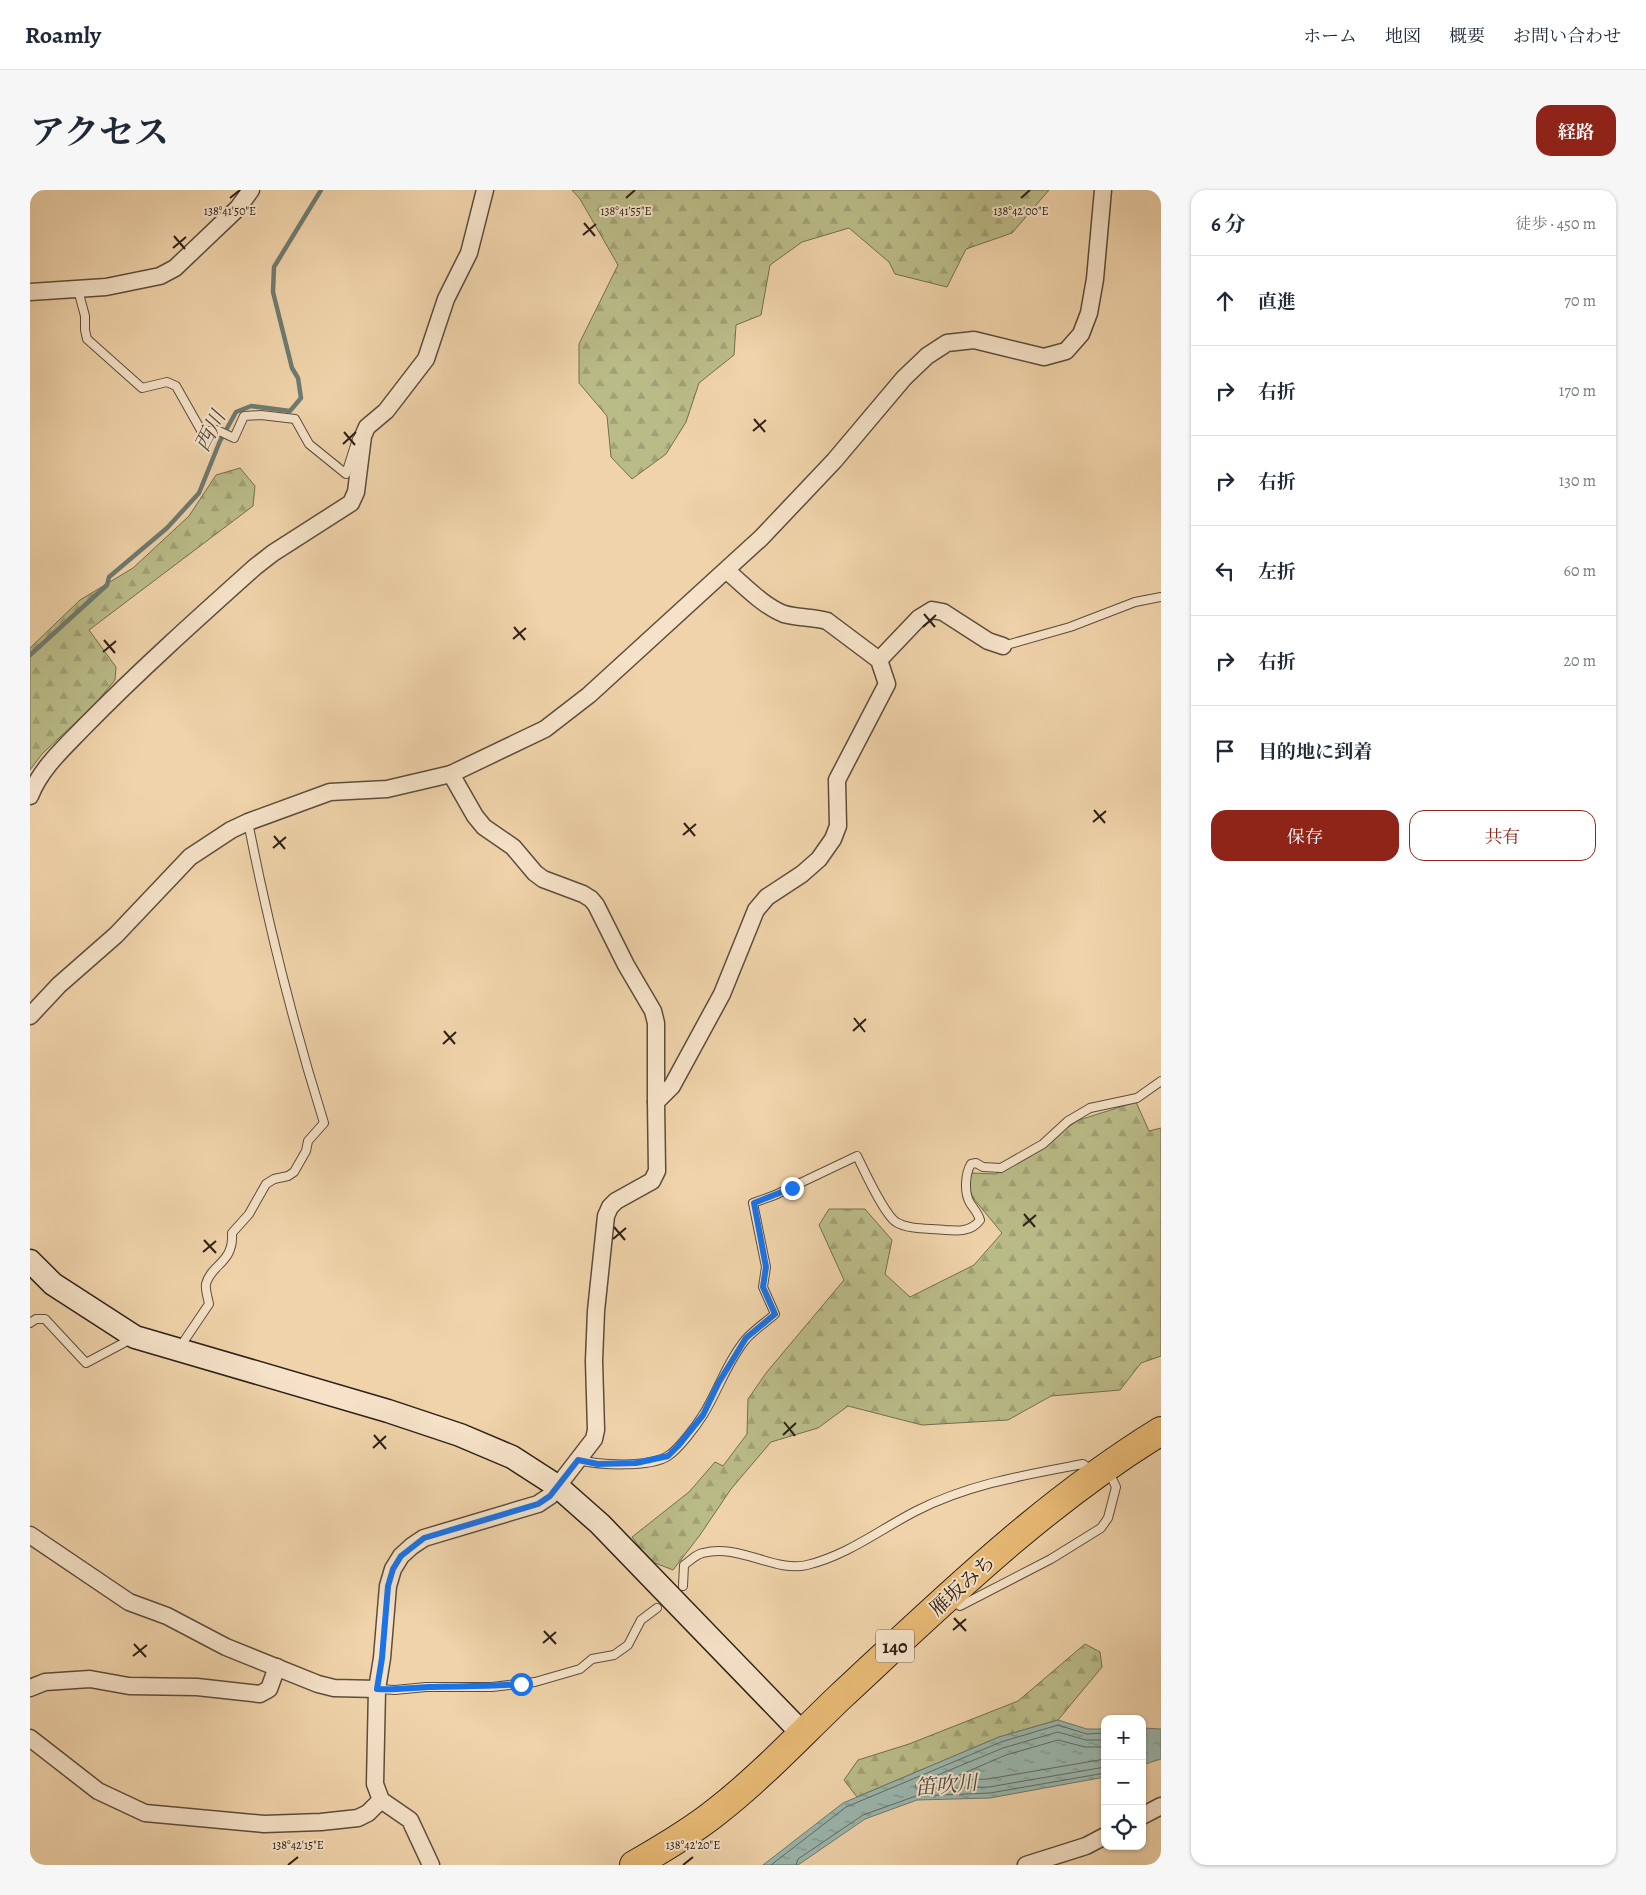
<!DOCTYPE html>
<html lang="ja">
<head>
<meta charset="utf-8">
<style>
	:root { --surface:#fff; --page:#f6f6f7; --text:#1f2937; --muted:#747a83; --line:#e0e1e3; --accent:#8f2418 }
	body { margin:0; font-family:Alegreya,"Noto Serif JP",serif; background:var(--page); color:var(--text) }
	.controls { position:absolute; right:15px; bottom:15px; display:grid; overflow:hidden; border-radius:10px; box-shadow:0 1px 4px #0004 }
	.controls button { width:45px; height:45px; display:grid; place-items:center; padding:0; border:0; border-bottom:1px solid var(--line); background:var(--surface); color:var(--text); font:25px sans-serif }
	.stop { position:absolute; width:15px; height:15px; margin:-11px; border:4px solid #1a73e8; border-radius:50%; background:#fff }
	.stop.end { background:#1a73e8; border-color:#fff; box-shadow:0 1px 5px #0008 }
	.list { margin:0; padding:0; list-style:none }
	h2 { display:flex; justify-content:space-between; align-items:center; height:65px; margin:0; padding:0 20px; font-size:21px }
	h2 small { font-size:16px; font-weight:400; color:var(--muted) }
	.list li { display:grid; grid-template-columns:32px 1fr auto; gap:15px; align-items:center; box-sizing:border-box; height:90px; padding:0 20px; border-top:1px solid var(--line) }
	.list b { display:block; font-size:19px; white-space:nowrap }
	.list em { font-size:16px; font-style:normal; color:var(--muted) }
	.actions { display:flex; gap:10px; padding:15px 20px }
	.actions a { flex:1; padding:11px 0; border:1px solid var(--accent); border-radius:15px; text-align:center; font-size:18px; color:var(--accent) }
	.actions .main { background:var(--accent); color:#fff }
	.icon { flex:none; width:28px; height:28px; fill:none; stroke:currentColor; stroke-width:2; stroke-linecap:round; stroke-linejoin:round }
	.map { position:relative; flex:none; width:1131px; height:1675px; overflow:hidden; border-radius:15px }
	header { display:flex; align-items:center; gap:30px; box-sizing:border-box; height:70px; padding:0 25px; background:var(--surface); border-bottom:1px solid var(--line) }
	header strong { font-size:24px }
	nav { display:flex; gap:28px; margin-inline-start:auto; font-size:18px }
	.intro { display:flex; align-items:center; justify-content:space-between; box-sizing:border-box; height:120px; padding:0 30px }
	h1 { margin:0; font-size:35px }
	.button { padding:12px 22px; border-radius:15px; background:var(--accent); color:#fff; font-size:18px; font-weight:700 }
	main { display:flex; gap:30px; padding:0 30px }
	aside { flex:1; background:var(--surface); border-radius:15px; box-shadow:0 1px 4px #0004 }
	.map>svg:first-child { display:block }
</style>
</head>
<body>
<header>
<strong>Roamly</strong>
<nav><a>ホーム</a><a>地図</a><a>概要</a><a>お問い合わせ</a></nav>
</header>
<div class="intro"><h1>アクセス</h1><a class="button">経路</a></div>
<main>
<div class="map">
<svg width="1131" height="1675" viewBox="0 0 1131 1675">
	<defs>
		<pattern id="forest-firs" width="22" height="20" patternUnits="userSpaceOnUse" patternTransform="scale(1.25)"><rect width="22" height="20" fill="#babc88"/><path d="M5 1l3.5 6h-7zM16 11l3.5 6h-7z" fill="#a0a175"/></pattern>
		<pattern id="water-ripples" width="26" height="14" patternUnits="userSpaceOnUse" patternTransform="scale(1.25)"><rect width="26" height="14" fill="#9bb7ae"/><path d="M2 4q2-2 4 0t4 0M15 11q2-2 4 0t4 0" fill="none" stroke="#7f948d"/></pattern>
	</defs>
	<rect width="100%" height="100%" fill="#f0d3aa"/>
	<filter id="stains"><feTurbulence type="fractalNoise" baseFrequency=".004" numOctaves="4"/><feColorMatrix values="0 0 0 0 .2 0 0 0 0 .09 0 0 0 0 .02 0 0 0 .5 -.17"/></filter>
	<radialGradient id="worn" r=".72"><stop offset=".6" stop-color="#630" stop-opacity="0"/><stop offset="1" stop-color="#630" stop-opacity=".3"/></radialGradient>
	<g fill="url(#forest-firs)" stroke="#726e50">
		<path d="M542,0H1019L982,43L936,59L917,97L865,84L859,72L819,38L772,52L740,75L731,125L706,135L704,165L669,193L656,232L636,264L602,289L581,267L577,226L549,193V154L588,75L550,9Z"/>
		<path d="M210,278L225,296L223,316L59,440L86,477L85,490L65,514L12,564L0,580V458L50,410L103,378L159,326L186,285Z"/>
		<path d="M1106,912L1119,941L1131,938V1166L1111,1173L1090,1200L1021,1206L978,1230L892,1235L818,1216L788,1238L741,1252L701,1299L670,1345L643,1380L620,1371L602,1347L659,1302L685,1272L693,1276L717,1244L718,1209L736,1183L814,1090L789,1035L799,1019H835L862,1050L855,1084L880,1107L944,1075L972,1043L939,1003L941,983L966,984L1049,930Z"/>
		<path d="M1055,1454L1070,1462L1072,1477L1028,1530L969,1547L827,1607L814,1590L828,1570L879,1554L988,1511Z"/>
	</g>
	<g fill="url(#water-ripples)" stroke="#6e7b72">
		<path d="M1028,1530L1057,1539H1075V1587L960,1608L887,1610L835,1629L768,1675H733L813,1613L969,1547Z"/>
		<path d="M1112,1538L1131,1539V1569L1112,1575Z"/>
	</g>
	<g fill="none" stroke-linecap="round" stroke-linejoin="round">
		<g stroke="#636c63" stroke-width="1">
			<path d="M1075,1550H1056L1028,1542L973,1558L886,1594L885,1597L887,1599L959,1597L1075,1577"/>
			<path d="M1075,1557H1055L1028,1550L976,1565L927,1586L925,1588L927,1590L958,1589L1075,1569"/>
			<path d="M741,1675L816,1617L971,1552L1028,1535L1057,1544L1075,1543"/>
			<path d="M766,1675L768,1669L833,1625L886,1606L960,1603L1075,1583"/>
		</g>
		<path stroke="#6e7b72" stroke-width="4.5" d="M0,465L77,395L79,387L137,338L169,303L190,251L206,222L221,216L260,221L271,208L268,188L262,178L243,102L244,77L291,0"/>
		<defs>
			<g id="lane">
				<path d="M48,100L55,126V140L57,149L112,198L137,192L146,196L172,242L187,240L204,248L214,226L231,225L265,229L279,254L316,284L327,249"/>
				<path d="M973,456L1040,437L1105,412L1131,407"/>
				<path d="M0,1133L6,1129H15L56,1173L101,1149"/>
				<path d="M150,1157L179,1114C178,1108 175,1100 176,1094C181,1074 204,1073 202,1043L219,1024L236,994L244,989L258,986L264,982L276,961L278,951L294,933C263,834 238,734 218,632"/>
				<path d="M548,1270C570,1275 619,1278 638,1266C649,1259 666,1236 673,1225C688,1201 697,1172 716,1149C724,1140 736,1132 745,1124L733,1097L736,1077L723,1013L745,1005L827,966C834,980 854,1024 866,1032C879,1040 900,1038 915,1040C928,1041 941,1042 950,1030C948,1023 944,1019 940,1013C934,1003 935,984 941,974L946,973L953,977L971,978L1013,954L1038,931L1060,918L1107,908L1131,891"/>
				<path d="M653,1396L654,1375C660,1371 666,1364 673,1363C709,1353 745,1383 777,1375C818,1365 849,1340 886,1321C939,1294 995,1285 1053,1274L1063,1281"/>
				<path d="M921,1410L930,1416L1021,1369L1071,1338L1078,1328L1086,1297L1079,1282"/>
				<path d="M347,1499L365,1500L396,1497H462L505,1492L550,1479L562,1469L584,1465L598,1455L611,1430L627,1418"/>
			</g>
			<g id="street">
				<path d="M0,102L76,97L130,86L145,78L208,18L221,0"/>
				<path d="M849,470L889,428L902,420L913,422L958,451L973,456"/>
				<path d="M421,584L445,626L454,637L483,657L505,683L513,689L553,704L561,709L566,715L596,775L623,821L626,833V912"/>
				<path d="M0,606C11,578 34,558 54,537C109,481 167,429 225,377L243,363L321,313L326,302L333,246L337,237L356,221L396,169L416,109L439,63L455,0"/>
				<path d="M0,826L29,795L86,745L160,667L201,640L218,632L300,602L357,599L421,584L515,539L559,505L731,348L804,271L874,188L897,166L917,153L944,150L1014,167L1036,161L1051,144L1059,123L1065,89L1073,0"/>
				<path d="M0,1345L99,1412L137,1426L196,1457L288,1494L304,1498L347,1499"/>
				<path d="M0,1498L15,1492L60,1489L99,1496L167,1497L230,1504L239,1499L247,1477"/>
				<path d="M0,1548L68,1601L115,1623L234,1634L291,1632L328,1628L338,1623L351,1610"/>
				<path d="M1112,1626L1131,1616"/>
				<path d="M401,1675L380,1630L351,1610L345,1594L347,1499L352,1468L358,1396L363,1379L371,1366L382,1356L394,1348L508,1314L520,1306L564,1249L566,1240L564,1171L566,1121L576,1026L580,1017L586,1011L622,991L627,981L626,912L642,896L692,804L726,720L737,707L772,684L789,669L803,649L808,636L807,590L857,494L849,470L797,431C783,427 768,428 754,424C733,416 714,395 697,381"/>
				<path d="M996,1675L1056,1656L1075,1646"/>
			</g>
			<path id="secondary" d="M0,1071L23,1094L105,1147L358,1221L430,1245L482,1267L527,1296L570,1334L772,1543"/>
			<path id="highway" d="M604,1675C632,1659 661,1642 686,1622C731,1587 770,1545 811,1506C912,1412 1012,1314 1131,1241"/>
		</defs>
		<use href="#lane" stroke="#5c4d3c" stroke-width="10"/>
		<use href="#street" stroke="#5c4d3c" stroke-width="19"/>
		<use href="#secondary" stroke="#2b2018" stroke-width="25"/>
		<use href="#highway" stroke="#2b2018" stroke-width="30"/>
		<use href="#lane" stroke="#f5e2c8" stroke-width="8"/>
		<use href="#street" stroke="#f5e2c8" stroke-width="16"/>
		<use href="#secondary" stroke="#f5e2c8" stroke-width="22"/>
		<use href="#highway" stroke="#e8ba75" stroke-width="28"/>
	</g>
	<g fill="none" stroke-linecap="round" stroke-linejoin="round">
		<path stroke="#1a73e8" stroke-width="6" d="M491,1494C460,1497 429,1496 398,1497C380,1498 364,1500 347,1499L352,1468L358,1396L363,1379L371,1366L394,1348L508,1314L520,1306L548,1270L568,1274L606,1273L638,1266L648,1256L673,1225L689,1192L716,1148L745,1124L733,1097L736,1077L724,1013L762,998"/>
	</g>
	<path fill="none" stroke="#2b2018" stroke-width="2" d="M200,8L210,0M596,8L605,0M991,8L1000,0M554,33L565,46M553,45L566,34M144,46L155,59M143,58L156,47M724,229L735,242M723,241L736,230M314,242L325,255M313,254L326,242M894,424L905,437M484,437L495,450M893,437L906,425M483,449L496,438M74,450L85,463M73,462L86,451M1064,620L1075,633M1063,632L1076,621M654,633L665,646M653,645L666,634M244,646L255,659M243,658L256,647M824,828L835,842M414,841L425,854M823,841L836,829M413,854L426,842M994,1024L1005,1037M993,1036L1006,1025M584,1037L595,1050M583,1049L596,1038M174,1050L186,1063M173,1062L186,1051M754,1232L765,1246M344,1245L356,1259M753,1245L766,1233M343,1258L356,1246M924,1428L936,1441M923,1440L936,1429M514,1441L526,1454M513,1453L526,1442M104,1454L116,1467M103,1466L117,1455M258,1675L268,1667M653,1675L663,1667"/>
	<g text-anchor="middle" stroke-width="4" stroke-linejoin="round" paint-order="stroke">
		<rect fill="#f5e2c8" stroke="#685a4d" stroke-width="1" x="846" y="1439.5" width="38" height="33" rx="4"/>
		<g font-size="19" font-weight="bold" fill="#2b2018">
			<text x="865" y="1463">140</text>
		</g>
		<g font-size="20" fill="#2b2018" stroke="#f5e2c8">
			<text transform="translate(932 1395) rotate(-42)" y="7">雁坂みち</text>
		</g>
		<g font-size="21" font-style="italic" fill="#4d4d45" stroke="#f5e2c8">
			<text transform="translate(180 241) rotate(-63)" y="7">西川</text>
			<text transform="translate(916 1595) rotate(-5)" y="7">笛吹川</text>
		</g>
	</g>
	<g font-size="12" text-anchor="middle" fill="#2b2018" stroke="#f5e2c8" stroke-width="4" stroke-linejoin="round" paint-order="stroke">
		<text x="200" y="25">138°41'50"E</text>
		<text x="596" y="25">138°41'55"E</text>
		<text x="991" y="25">138°42'00"E</text>
		<text x="268" y="1659">138°42'15"E</text>
		<text x="663" y="1659">138°42'20"E</text>
	</g>
	<rect width="100%" height="100%" filter="url(#stains)"/>
	<rect width="100%" height="100%" fill="url(#worn)"/>
</svg>
<div class="controls">
<button>+</button>
<button>−</button>
<button><svg class="icon" aria-label="locate" viewBox="0 0 24 24"><circle cx="12" cy="12" r="6"/><path d="M12 2v4M12 18v4M2 12h4M18 12h4"/></svg></button>
</div>
<div class="stop" style="left:491px;top:1494px"></div>
<div class="stop end" style="left:762px;top:998px"></div>
</div>
<aside>
<h2>6 分<small>徒歩 · 450 m</small></h2>
<ul class="list">
<li><svg class="icon" aria-label="ahead" viewBox="0 0 24 24"><path d="M12 20V5M6 11l6-6 6 6"/></svg><div><b>直進</b></div><em>70 m</em></li>
<li><svg class="icon" aria-label="right" viewBox="0 0 24 24"><path d="M7 20v-9h11M14 6l5 5-5 5"/></svg><div><b>右折</b></div><em>170 m</em></li>
<li><svg class="icon" aria-label="right" viewBox="0 0 24 24"><path d="M7 20v-9h11M14 6l5 5-5 5"/></svg><div><b>右折</b></div><em>130 m</em></li>
<li><svg class="icon" aria-label="left" viewBox="0 0 24 24"><path d="M17 20v-9H6M10 6l-5 5 5 5"/></svg><div><b>左折</b></div><em>60 m</em></li>
<li><svg class="icon" aria-label="right" viewBox="0 0 24 24"><path d="M7 20v-9h11M14 6l5 5-5 5"/></svg><div><b>右折</b></div><em>20 m</em></li>
<li><svg class="icon" aria-label="arrive" viewBox="0 0 24 24"><path d="M6 21V4h12l-3 4 3 4H6"/></svg><div><b>目的地に到着</b></div></li>
</ul>
<div class="actions"><a class="main">保存</a><a>共有</a></div>
</aside>
</main>
</body>
</html>
